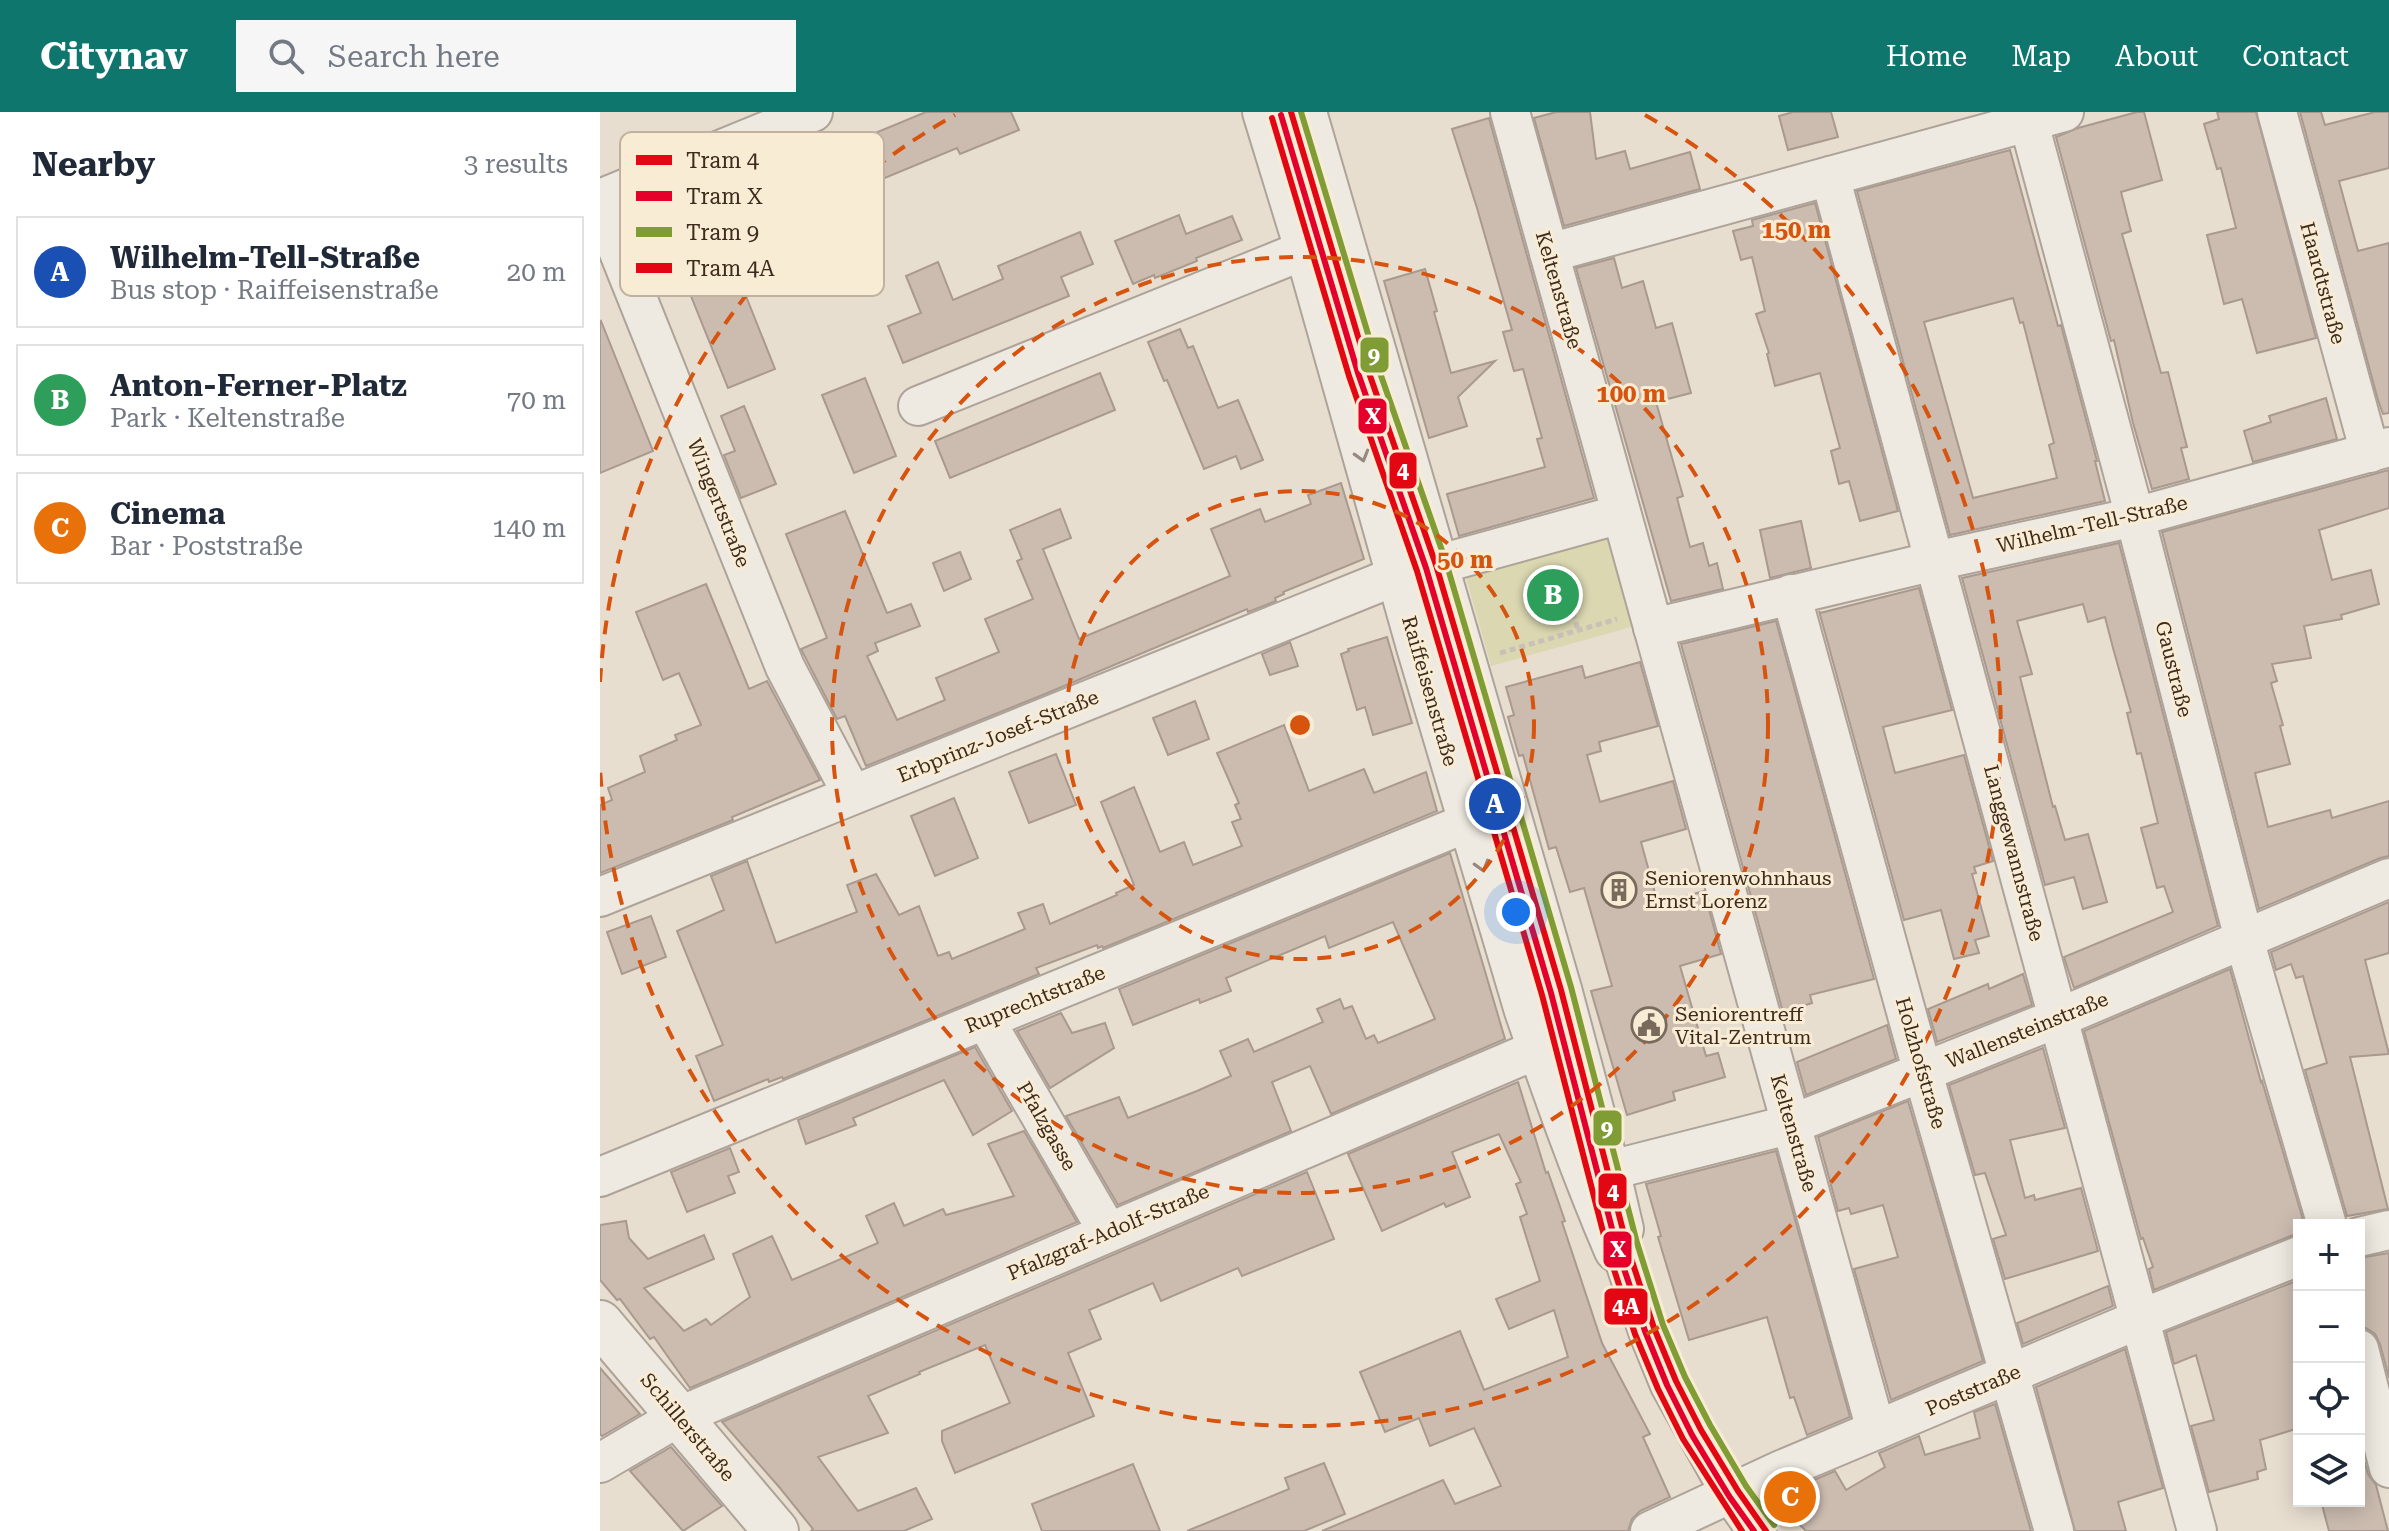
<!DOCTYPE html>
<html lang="en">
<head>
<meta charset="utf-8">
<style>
	:root { --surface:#fff; --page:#f6f6f7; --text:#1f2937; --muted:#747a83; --line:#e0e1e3; --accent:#0f766e }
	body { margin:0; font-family:"Roboto Serif",serif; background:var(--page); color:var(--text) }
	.controls { position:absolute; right:24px; bottom:24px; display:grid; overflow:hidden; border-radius:0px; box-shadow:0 4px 20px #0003 }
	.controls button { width:72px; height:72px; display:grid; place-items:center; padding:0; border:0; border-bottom:2px solid var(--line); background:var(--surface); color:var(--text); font:40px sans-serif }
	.you { position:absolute; left:916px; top:800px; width:28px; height:28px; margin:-20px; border:6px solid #fff; border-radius:50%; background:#1a73e8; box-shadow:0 0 0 12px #1a73e833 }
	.badge { display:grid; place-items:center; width:52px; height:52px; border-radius:50%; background:var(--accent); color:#fff; font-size:26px; font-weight:700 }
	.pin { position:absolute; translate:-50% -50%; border:4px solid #fff; box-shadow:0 2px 8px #0006 }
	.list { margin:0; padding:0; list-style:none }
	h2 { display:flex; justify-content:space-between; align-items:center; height:104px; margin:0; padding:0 32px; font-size:34px }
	h2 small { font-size:26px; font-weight:400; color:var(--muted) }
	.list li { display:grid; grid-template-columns:52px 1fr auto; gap:24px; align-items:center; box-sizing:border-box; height:112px; margin:0 16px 16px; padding:0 16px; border:2px solid var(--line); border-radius:0px }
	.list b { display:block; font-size:30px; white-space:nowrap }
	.list p { margin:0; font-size:26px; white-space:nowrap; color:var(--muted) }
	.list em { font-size:26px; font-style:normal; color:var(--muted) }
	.icon { flex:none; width:44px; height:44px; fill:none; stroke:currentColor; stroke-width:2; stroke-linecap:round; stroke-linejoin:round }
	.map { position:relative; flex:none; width:1789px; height:1419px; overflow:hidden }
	header { display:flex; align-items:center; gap:48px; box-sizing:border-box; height:112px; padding:0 40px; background:var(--accent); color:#fff }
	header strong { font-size:38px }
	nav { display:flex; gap:44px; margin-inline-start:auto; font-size:28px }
	.search { width:560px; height:72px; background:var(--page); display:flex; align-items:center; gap:20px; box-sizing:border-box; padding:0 28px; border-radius:0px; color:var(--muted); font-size:30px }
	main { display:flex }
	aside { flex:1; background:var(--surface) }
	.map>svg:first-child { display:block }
</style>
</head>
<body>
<header>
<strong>Citynav</strong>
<div class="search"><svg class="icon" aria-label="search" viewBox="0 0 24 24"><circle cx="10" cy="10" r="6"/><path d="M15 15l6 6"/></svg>Search here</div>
<nav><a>Home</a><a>Map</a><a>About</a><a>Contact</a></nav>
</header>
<main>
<aside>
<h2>Nearby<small>3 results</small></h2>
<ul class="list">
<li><span class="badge" style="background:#1a4fb4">A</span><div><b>Wilhelm-Tell-Straße</b><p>Bus stop · Raiffeisenstraße</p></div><em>20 m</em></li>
<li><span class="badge" style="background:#2e9e5b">B</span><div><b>Anton-Ferner-Platz</b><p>Park · Keltenstraße</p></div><em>70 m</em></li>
<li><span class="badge" style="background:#e8710a">C</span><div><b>Cinema</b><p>Bar · Poststraße</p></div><em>140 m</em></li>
</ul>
</aside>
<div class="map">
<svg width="1789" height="1419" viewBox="0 0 1789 1419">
	<rect width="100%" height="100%" fill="#e8ded0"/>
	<path fill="#dad7b1" d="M1015,413L1042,512L891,554L863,455Z"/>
	<g fill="#ccbcb0" stroke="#a9998e" stroke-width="2" fill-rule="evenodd">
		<path d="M326,0H411L419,18L360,42L357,36L280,68L263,26Z"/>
		<path d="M956,0H990L996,47L1025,39L1030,57L1090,40L1100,77L964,114L934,6Z"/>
		<path d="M1193,0H1231L1238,25L1188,38L1179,4Z"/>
		<path d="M1537,0H1544L1562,68L1521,80L1531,119L1522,122L1561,261L1568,260L1587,335L1581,336L1589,367L1552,377L1533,311L1514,228L1511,229L1456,25L1478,16Z"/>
		<path d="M1617,0H1656L1716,226L1657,241L1642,187L1624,192L1607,123L1636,116L1621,56L1617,57L1604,12L1619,7Z"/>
		<path d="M1700,0H1721L1725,13L1775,0H1789V56L1739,69L1758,139L1789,131V301L1783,302L1778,288Z"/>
		<path d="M889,6L994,386L859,424L847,382L945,355L937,327L942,326L923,257L914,259L903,220L912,218L877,96L852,17Z"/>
		<path d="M1410,38L1458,214L1461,213L1497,349H1495L1505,389L1350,423L1257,79ZM1413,186L1420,211L1423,210L1454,331L1449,333L1457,366L1373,386L1324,210Z"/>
		<path d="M106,89L125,137L144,129L156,157L138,164L175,257L128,276L80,157L78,158L59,110Z"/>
		<path d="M1215,91L1298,399L1260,409L1249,369L1239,372L1231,339L1240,336L1220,261L1175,274L1167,242L1169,241L1156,202L1165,199L1152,145L1141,148L1133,119L1153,114L1152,108Z"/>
		<path d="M579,103L586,122L632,104L642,128L596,146L597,149L555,166L554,163L533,172L515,129Z"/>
		<path d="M480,120L493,152L461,165L469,184L303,251L288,214L321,201L306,164L338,150L353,188L403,167L398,154Z"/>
		<path d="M1014,146L1022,176L1043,169L1056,216L1072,211L1091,281L1056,290L1083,384L1077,386L1090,435L1103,431L1109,454L1117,451L1123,477L1071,489L976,156Z"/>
		<path d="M825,157L837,199L834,200L851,261L895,249L858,285L867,314L829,326L784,169Z"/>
		<path d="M1,209L53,339L0,361V210Z"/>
		<path d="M580,217L588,236L593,234L618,296L638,288L663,348L641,357L636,344L604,357L567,268L564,269L548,230Z"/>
		<path d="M500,261L515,298L350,366L335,329Z"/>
		<path d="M265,266L296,344L254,361L222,283Z"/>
		<path d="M1726,286L1737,327L1653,350L1644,319L1671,310L1669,304Z"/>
		<path d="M144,294L176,372L141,386L124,343L135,339L121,304Z"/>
		<path d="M1789,358V396L1719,418L1732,468L1771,458L1779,492L1741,503L1742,507L1704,514L1711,546L1672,552L1677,569L1671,571L1683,613L1680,614L1690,652L1655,661L1668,715L1730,698L1732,706L1789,689V744L1780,746L1659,797L1562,420Z"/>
		<path d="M741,371L764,447L683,480L684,482L675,486L676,489L648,500L647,497L445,582L266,654L245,604L237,607L201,537L227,526L186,422L245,399L287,501L311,492L320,514L275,531L278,539L267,544L297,608L345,588L336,566L399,540L385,507L433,487L417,449L422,447L410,418L460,397L471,426L443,437L479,527L630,464L611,417L660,397L665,410L711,392L708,383Z"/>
		<path d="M1201,409L1211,456L1170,466L1160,418Z"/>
		<path d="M1519,431L1618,814L1474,876L1464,845L1573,800L1564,774L1557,776L1541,716L1558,711L1541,641L1537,642L1527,601L1531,600L1513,536L1505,505L1488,510L1483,492L1417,509L1432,562L1420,565L1453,695L1455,694L1465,728L1488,722L1507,790L1483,797L1474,765L1445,773L1362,466Z"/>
		<path d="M360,440L371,467L344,479L333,451Z"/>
		<path d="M106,472L149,577L167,569L220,668L132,705L133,708L0,761V693L12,688L8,676L45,660L40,644L77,628L75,623L101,613L79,561L63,568L36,500Z"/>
		<path d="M1319,476L1352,598L1283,615L1295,661L1364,643L1393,749L1374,755L1376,761L1372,762L1389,824L1375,828L1379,841L1354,847L1341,798L1304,808L1219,499L1220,501Z"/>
		<path d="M1176,509L1274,867L1210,883L1212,891L1183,900L1081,532Z"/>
		<path d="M787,525L812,611L773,623L765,595L757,598L741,542L749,539L748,537Z"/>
		<path d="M690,530L698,554L670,563L662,542Z"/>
		<path d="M1040,550L1058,614L999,630L1001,639L987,643L1000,690L1073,669L1086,717L1041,730L1058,792L1104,779L1121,842L1080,854L1106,944L1118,941L1125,965L1073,980L1075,988L1027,1003L991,879L1012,874L984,776L970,780L956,735L949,737L923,643L919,644L908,605L914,603L906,575L982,554L985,566Z"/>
		<path d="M595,589L609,627L568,643L553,606Z"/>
		<path d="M684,613L709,679L764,657L774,681L826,660L837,699L503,836L502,834L498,836L497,833L436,856L439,862L183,967L182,965L169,970L168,967L114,989L96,944L123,933L77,819L124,798L111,764L147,749L176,831L257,800L247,773L276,762L299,803L319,794L338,844L349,840L352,847L425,817L418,801L443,792L450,812L517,783L516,781L534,773L501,690L534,675L560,740L584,730L593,753L642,734L632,710L641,707L635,693L639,691L617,641Z"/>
		<path d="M456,642L476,693L429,711L409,660Z"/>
		<path d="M354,686L378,746L335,764L311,704Z"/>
		<path d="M850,741L905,927L731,1002L710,954L672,970L691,1019L518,1093L466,1004L519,985L528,1006L597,979L631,964L620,939L648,927L654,940L723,910L717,897L740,887L744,897L752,894L766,927L774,923L778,931L835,907L793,810L729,836L725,824L626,866L631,879L600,891L599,887L533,913L519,877Z"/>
		<path d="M1789,790V841L1765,848L1789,942L1750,945L1788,1097L1747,1104L1705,958L1727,951L1703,864L1696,866L1691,852L1676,858L1671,840Z"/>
		<path d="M51,804L66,845L22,862L7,820Z"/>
		<path d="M1630,857L1661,970L1662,969L1704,1111L1699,1112V1122L1691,1124L1554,1178L1549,1157L1553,1155L1543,1126L1541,1127L1484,919Z"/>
		<path d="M1423,862L1432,893L1337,930L1328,897L1388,872L1389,877Z"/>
		<path d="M461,901L472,921L505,911L514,936L450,976L417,919Z"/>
		<path d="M1287,913L1296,947L1206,983L1197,950Z"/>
		<path d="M375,935L412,999L373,1023L344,968L253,1006L256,1013L206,1032L198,1008Z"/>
		<path d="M1443,936L1465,1016L1410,1028L1425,1086L1434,1083L1435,1088L1481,1076L1498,1139L1405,1167L1393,1127L1406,1123L1385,1061L1375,1063L1349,973Z"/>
		<path d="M918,970L946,1061L948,1060L965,1109L962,1110L1002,1231L1050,1322L1043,1325L1070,1385L1040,1399L1032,1407L1028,1419H722L843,1368L855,1392L901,1374L874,1316L830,1334L819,1306L785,1320L760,1260L860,1219L884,1278L968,1245L954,1198L909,1217L896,1187L940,1169L920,1105L927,1102L916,1072L921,1070L899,1022L852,1040L870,1085L846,1095L844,1091L782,1119L748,1042Z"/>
		<path d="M1308,989L1383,1249L1291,1288L1254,1157L1298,1145L1283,1093L1251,1102L1249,1096L1238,1099L1218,1025Z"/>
		<path d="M424,1019L477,1110L90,1276L54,1225L50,1227L20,1187L17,1188L0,1168V1113L26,1109L29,1126L48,1147L104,1123L114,1147L44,1176L84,1219L106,1207L111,1213L150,1185L133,1142L172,1124L192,1168L278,1131L266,1104L294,1091L304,1114L343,1097L346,1103L414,1084L388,1032Z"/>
		<path d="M130,1036L139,1060L128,1064L135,1081L87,1100L71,1060Z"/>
		<path d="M1176,1039L1250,1305L1207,1323L1194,1285L1190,1286L1167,1205L1089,1228L1058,1125L1061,1124L1046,1072Z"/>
		<path d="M707,1060L734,1127L642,1164L638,1156L561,1189L553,1171L489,1198L501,1227L468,1241L494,1304L355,1361L342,1329V1319L410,1291L385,1233L319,1260L320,1262L268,1284L288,1321L218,1345L258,1399L316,1376L332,1407L304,1419H211L213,1417L180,1376L122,1310Z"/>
		<path d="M1789,1141V1266L1780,1232L1775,1222L1766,1216H1759V1146Z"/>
		<path d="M1699,1168V1316L1660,1328L1666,1357L1657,1360L1658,1367L1609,1380L1591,1314L1614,1308L1596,1243L1574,1252L1566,1220Z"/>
		<path d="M1508,1174L1513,1194L1423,1232L1417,1211Z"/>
		<path d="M1525,1237L1563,1376L1518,1390L1526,1419H1475L1436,1275Z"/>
		<path d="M0,1256L40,1302L2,1324L0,1322Z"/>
		<path d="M1395,1292L1431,1419H1206L1178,1391L1179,1383L1235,1359L1246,1378L1285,1355L1279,1341L1319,1324L1325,1343L1380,1326L1374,1300Z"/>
		<path d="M71,1335L122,1394L83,1419L30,1359Z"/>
		<path d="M1759,1341H1762L1768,1362L1776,1373L1788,1419H1729L1721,1389H1759Z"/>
		<path d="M724,1351L745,1402L704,1419H587L689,1377L685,1366Z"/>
		<path d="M533,1352L560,1419H442L432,1392Z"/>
	</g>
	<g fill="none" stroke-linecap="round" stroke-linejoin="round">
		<defs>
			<g id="minor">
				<path d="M662,0L704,137L816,535L924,899C952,980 980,1060 1014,1139L1024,1147L1048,1219L1070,1273L1131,1382L1157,1419"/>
				<path d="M707,0L962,877L1010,1057L1024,1117"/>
				<path d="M910,0L1276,1318"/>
				<path d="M1426,0L1535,405L1644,827L1727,1113"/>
				<path d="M1677,0L1770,341"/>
				<path d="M1230,64L1597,1419"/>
				<path d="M0,87L213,0"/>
				<path d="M0,93L185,555L252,682"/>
				<path d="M949,141L1464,0"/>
				<path d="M318,294L727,129"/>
				<path d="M1191,482L1323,961L1454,1419"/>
				<path d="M1053,516L1335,449L1535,405L1789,335"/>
				<path d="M0,785L796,464L1021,402"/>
				<path d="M385,908L508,1120"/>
				<path d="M987,1064L1192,1012L1458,906L1789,766"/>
				<path d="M0,1065L869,710"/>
				<path d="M1759,1125L1789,1118"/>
				<path d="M1759,1237L1789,1356"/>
				<path d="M0,1351L80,1304L959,928"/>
				<path d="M1050,1419L1181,1358L1540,1207L1699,1144"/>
			</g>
			<path id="tertiary" d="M0,1211L176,1419"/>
		</defs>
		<use href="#minor" stroke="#ada398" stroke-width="42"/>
		<use href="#tertiary" stroke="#ada398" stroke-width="48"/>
		<g stroke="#c8c1b8" stroke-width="5" stroke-dasharray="6 4" stroke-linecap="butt">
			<path d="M958,453L978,518"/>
			<path d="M900,541L1017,507"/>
		</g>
		<use href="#minor" stroke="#efeae1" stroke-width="38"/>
		<use href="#tertiary" stroke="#efeae1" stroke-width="44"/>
		<defs>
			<path id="tram-1" d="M691,0L768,258L836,453L961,878L1027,1134L1054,1216L1076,1269L1101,1318L1138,1379L1166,1419"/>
			<path id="tram-2" d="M681,3L758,261L826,456L951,881L1017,1136L1045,1219L1067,1273L1092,1323L1129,1384L1154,1419"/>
			<path id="tram-3" d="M701,0L778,255L846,450L971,875L1037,1131L1063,1213L1085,1265L1110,1313L1146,1374L1174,1413"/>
			<path id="tram-4" d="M672,6L749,264L817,459L942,883L1008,1139L1035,1222L1058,1277L1083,1327L1142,1419"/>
		</defs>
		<use href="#tram-1" stroke="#f8ecd5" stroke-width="12"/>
		<use href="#tram-2" stroke="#f8ecd5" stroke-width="12"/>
		<use href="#tram-3" stroke="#f8ecd5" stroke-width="12"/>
		<use href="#tram-4" stroke="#f8ecd5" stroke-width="12"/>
		<use href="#tram-1" stroke="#e30613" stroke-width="6"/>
		<use href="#tram-2" stroke="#e4002b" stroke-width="6"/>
		<use href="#tram-3" stroke="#7f9c35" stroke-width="6"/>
		<use href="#tram-4" stroke="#e30613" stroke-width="6"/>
	</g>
	<defs><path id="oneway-chevron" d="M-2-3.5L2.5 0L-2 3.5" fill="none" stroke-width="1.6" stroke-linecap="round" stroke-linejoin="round" transform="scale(2)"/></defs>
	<g stroke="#968a80">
		<use href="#oneway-chevron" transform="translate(762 344) rotate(74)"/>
		<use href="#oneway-chevron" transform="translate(882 754) rotate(74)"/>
	</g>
	<g fill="none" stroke="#d7540e" stroke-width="4" stroke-dasharray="14 10">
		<circle cx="700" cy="613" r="234"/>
		<circle cx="700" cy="613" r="468"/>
		<path d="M0 570A701 701 0 0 1 355 3M1045 3A701 701 0 1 1 0 656"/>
	</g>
	<defs>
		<symbol id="building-ring" viewBox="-11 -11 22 22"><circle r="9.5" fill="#f8ecd5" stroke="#7a6a5c" stroke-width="1.5"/><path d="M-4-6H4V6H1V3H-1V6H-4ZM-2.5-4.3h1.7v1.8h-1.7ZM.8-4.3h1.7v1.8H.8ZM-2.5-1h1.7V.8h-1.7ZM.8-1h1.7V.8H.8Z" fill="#7a6a5c"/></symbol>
		<symbol id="civic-ring" viewBox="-11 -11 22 22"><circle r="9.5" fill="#f8ecd5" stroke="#7a6a5c" stroke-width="1.5"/><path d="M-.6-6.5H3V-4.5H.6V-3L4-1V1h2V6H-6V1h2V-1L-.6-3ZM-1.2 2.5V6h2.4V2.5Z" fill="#7a6a5c"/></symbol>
	</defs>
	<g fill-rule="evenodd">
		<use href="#building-ring" x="999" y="758" width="40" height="40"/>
		<use href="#civic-ring" x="1029" y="893" width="40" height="40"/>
	</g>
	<g text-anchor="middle" stroke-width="6" stroke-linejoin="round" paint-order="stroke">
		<g font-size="20" fill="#3e2b1e" stroke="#f8ecd5">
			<text transform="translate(1723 171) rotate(75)" y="7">Haardtstraße</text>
			<text transform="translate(959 178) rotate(74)" y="7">Keltenstraße</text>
			<text transform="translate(119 391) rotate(68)" y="7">Wingertstraße</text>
			<text transform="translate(1492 412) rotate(-13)" y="7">Wilhelm-Tell-Straße</text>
			<text transform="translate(1574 557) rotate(76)" y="7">Gaustraße</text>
			<text transform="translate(830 579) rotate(74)" y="7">Raiffeisenstraße</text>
			<text transform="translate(398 624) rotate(-22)" y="7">Erbprinz-Josef-Straße</text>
			<text transform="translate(1414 741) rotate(75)" y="7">Langgewannstraße</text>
			<text transform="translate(435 887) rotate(-22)" y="7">Ruprechtstraße</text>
			<text transform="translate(1427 918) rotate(-22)" y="7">Wallensteinstraße</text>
			<text transform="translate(1321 951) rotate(74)" y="7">Holzhofstraße</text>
			<text transform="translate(447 1014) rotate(60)" y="7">Pfalzgasse</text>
			<text transform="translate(1194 1021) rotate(74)" y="7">Keltenstraße</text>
			<text transform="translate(508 1120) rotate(-23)" y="7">Pfalzgraf-Adolf-Straße</text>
			<text transform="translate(1373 1278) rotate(-23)" y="7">Poststraße</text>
			<text transform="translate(88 1315) rotate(50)" y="7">Schillerstraße</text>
		</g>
		<g font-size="20" fill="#3e2b1e" stroke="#f8ecd5" text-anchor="start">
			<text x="1045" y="773">Seniorenwohnhaus<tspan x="1045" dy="23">Ernst Lorenz</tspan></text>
			<text x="1075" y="909">Seniorentreff<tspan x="1075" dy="23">Vital-Zentrum</tspan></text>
		</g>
	</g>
	<rect x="20" y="20" width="264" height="164" rx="12" fill="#f8ecd5" stroke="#c0b29e" stroke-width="2"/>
	<rect x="36" y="43" width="36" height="10" fill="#e30613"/>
	<rect x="36" y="79" width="36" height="10" fill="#e4002b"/>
	<rect x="36" y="115" width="36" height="10" fill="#7f9c35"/>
	<rect x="36" y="151" width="36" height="10" fill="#e30613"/>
	<g font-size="22" fill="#3e2b1e">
		<text x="86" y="56">Tram 4</text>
		<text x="86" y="92">Tram X</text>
		<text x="86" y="128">Tram 9</text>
		<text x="86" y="164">Tram 4A</text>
	</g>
	<circle cx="700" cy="613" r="12" fill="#d7540e" stroke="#f8ecd5" stroke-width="4"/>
	<g font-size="24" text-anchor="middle" font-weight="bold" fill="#d7540e" stroke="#f8ecd5" stroke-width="6" stroke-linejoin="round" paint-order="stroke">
		<text x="1196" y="126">150 m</text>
		<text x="1031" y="290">100 m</text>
		<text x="865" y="456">50 m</text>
	</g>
	<g stroke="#f8ecd5" stroke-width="3">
		<rect x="759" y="224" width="31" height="38" rx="8" fill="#7f9c35"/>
		<rect x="757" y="285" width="31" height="38" rx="8" fill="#e4002b"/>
		<rect x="788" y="339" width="30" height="39" rx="8" fill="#e30613"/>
		<rect x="992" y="997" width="31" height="38" rx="8" fill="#7f9c35"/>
		<rect x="997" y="1060" width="31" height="38" rx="8" fill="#e30613"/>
		<rect x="1002" y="1118" width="31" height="39" rx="8" fill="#e4002b"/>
		<rect x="1003" y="1175" width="46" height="39" rx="8" fill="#e30613"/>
	</g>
	<g font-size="22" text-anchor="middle" font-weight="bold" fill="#fff">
		<text x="774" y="251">9</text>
		<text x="773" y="312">X</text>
		<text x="803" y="366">4</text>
		<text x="1007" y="1024">9</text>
		<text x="1013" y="1087">4</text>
		<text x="1018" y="1145">X</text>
		<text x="1026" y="1202">4A</text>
	</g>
</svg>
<div class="controls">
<button>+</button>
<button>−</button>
<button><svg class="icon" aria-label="locate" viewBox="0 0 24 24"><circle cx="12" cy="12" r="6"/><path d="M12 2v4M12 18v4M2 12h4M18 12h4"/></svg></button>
<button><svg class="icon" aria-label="layers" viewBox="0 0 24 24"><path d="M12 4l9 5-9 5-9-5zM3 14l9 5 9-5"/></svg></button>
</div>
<div class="you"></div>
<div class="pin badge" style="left:895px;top:692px;background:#1a4fb4">A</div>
<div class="pin badge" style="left:953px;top:483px;background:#2e9e5b">B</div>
<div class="pin badge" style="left:1190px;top:1385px;background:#e8710a">C</div>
</div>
</main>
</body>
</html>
